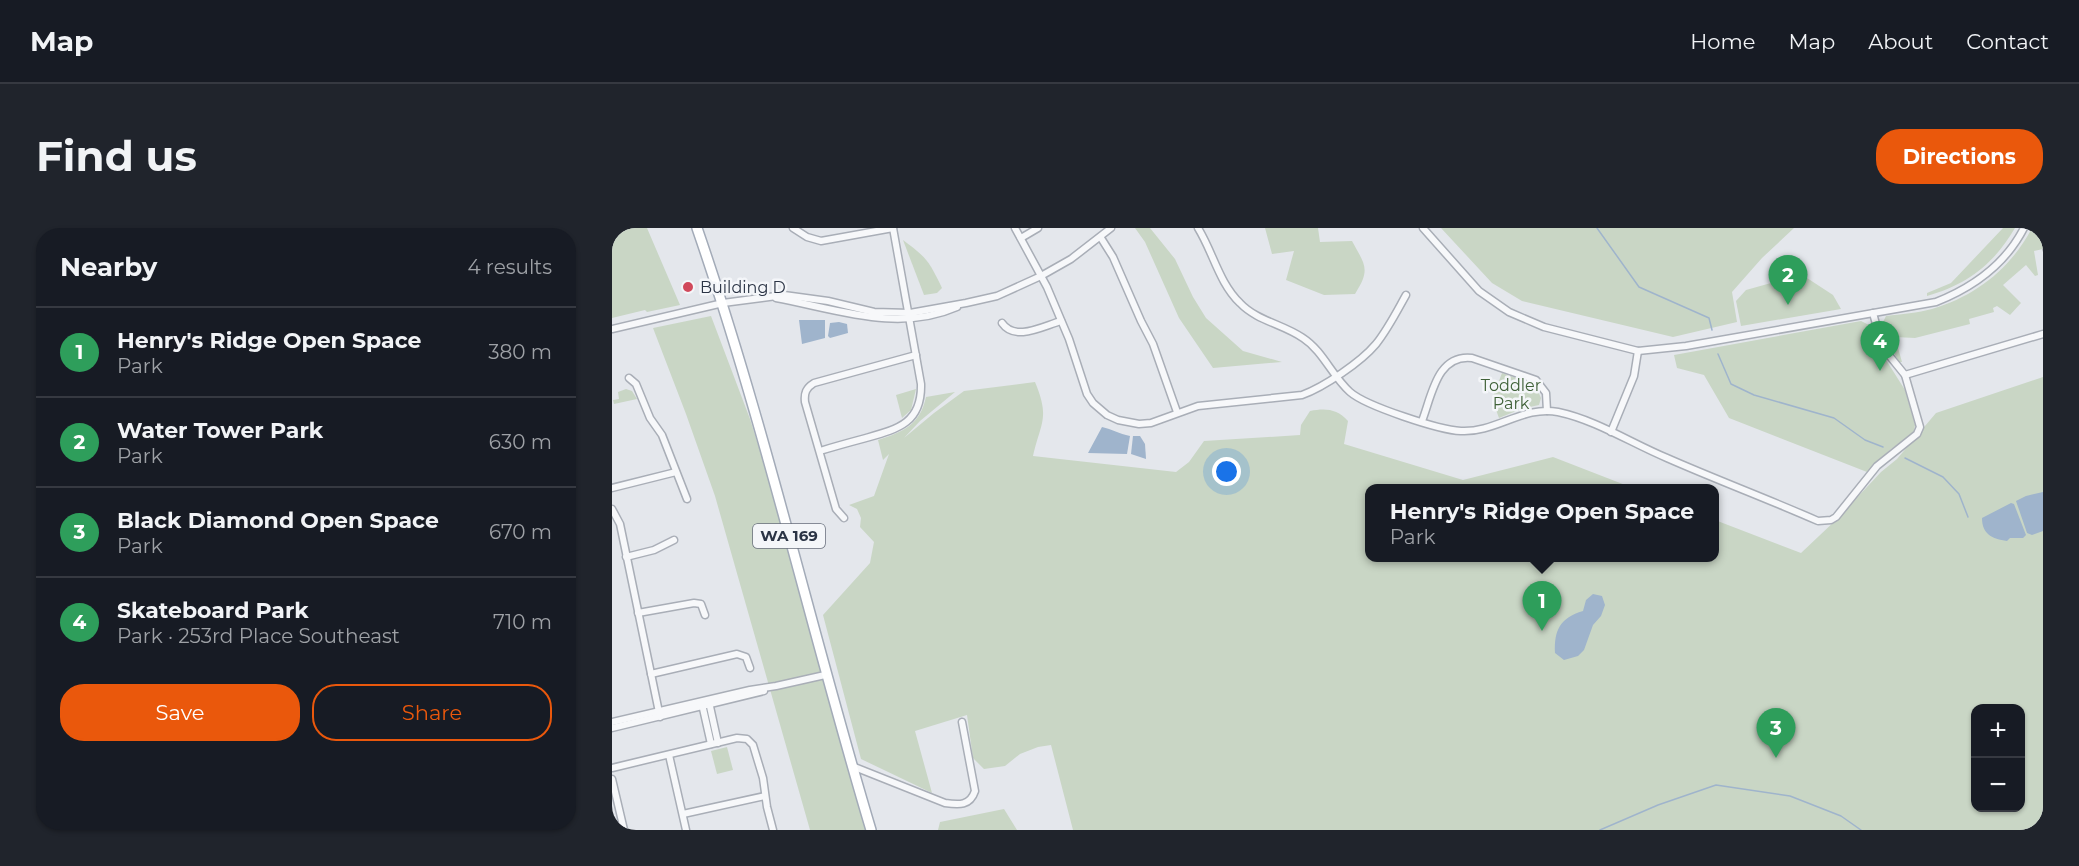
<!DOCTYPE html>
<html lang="en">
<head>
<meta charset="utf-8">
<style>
	:root { --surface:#171b24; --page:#20242c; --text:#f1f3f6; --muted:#9ea1a6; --line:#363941; --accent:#ea580c }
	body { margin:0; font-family:Montserrat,sans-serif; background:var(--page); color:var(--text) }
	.controls { position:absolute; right:18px; bottom:18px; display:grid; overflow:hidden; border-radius:12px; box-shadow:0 2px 4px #0004 }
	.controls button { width:54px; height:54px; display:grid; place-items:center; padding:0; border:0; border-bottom:2px solid var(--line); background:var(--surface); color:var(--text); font:30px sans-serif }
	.you { position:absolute; left:615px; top:244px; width:21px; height:21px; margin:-15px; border:4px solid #fff; border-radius:50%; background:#1a73e8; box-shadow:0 0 0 9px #1a73e833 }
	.badge { display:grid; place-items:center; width:39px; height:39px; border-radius:50%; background:var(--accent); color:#fff; font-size:20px; font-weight:700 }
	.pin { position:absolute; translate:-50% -50px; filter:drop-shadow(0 2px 3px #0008) }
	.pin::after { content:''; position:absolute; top:32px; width:21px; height:18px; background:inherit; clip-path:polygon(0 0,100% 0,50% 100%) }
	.popup { position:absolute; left:753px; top:256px; width:354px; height:78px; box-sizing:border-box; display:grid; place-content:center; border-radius:12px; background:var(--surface); filter:drop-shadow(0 2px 4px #0005); font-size:20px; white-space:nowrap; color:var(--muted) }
	.popup b { font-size:22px; color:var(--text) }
	.popup::after { content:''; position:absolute; left:50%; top:100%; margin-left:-12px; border:12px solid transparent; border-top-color:var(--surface) }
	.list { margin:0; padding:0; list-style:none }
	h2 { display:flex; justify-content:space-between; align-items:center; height:78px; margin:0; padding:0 24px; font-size:26px }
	h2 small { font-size:20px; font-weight:400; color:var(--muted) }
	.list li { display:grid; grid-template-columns:39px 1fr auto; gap:18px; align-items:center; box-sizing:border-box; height:90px; padding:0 24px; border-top:2px solid var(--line) }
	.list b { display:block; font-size:22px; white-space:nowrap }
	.list p { margin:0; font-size:20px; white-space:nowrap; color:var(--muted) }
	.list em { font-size:20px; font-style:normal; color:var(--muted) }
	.actions { display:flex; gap:12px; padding:18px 24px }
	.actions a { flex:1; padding:14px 0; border:2px solid var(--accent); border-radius:24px; text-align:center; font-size:21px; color:var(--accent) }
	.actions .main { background:var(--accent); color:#fff }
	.map { position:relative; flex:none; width:1431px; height:602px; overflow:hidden; border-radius:24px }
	header { display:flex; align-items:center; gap:36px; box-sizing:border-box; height:84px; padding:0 30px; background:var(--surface); border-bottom:2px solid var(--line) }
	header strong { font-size:28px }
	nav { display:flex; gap:33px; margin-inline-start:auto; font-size:21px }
	.intro { display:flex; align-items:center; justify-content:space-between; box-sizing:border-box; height:144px; padding:0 36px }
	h1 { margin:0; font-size:42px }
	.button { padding:15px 27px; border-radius:24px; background:var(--accent); color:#fff; font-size:21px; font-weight:700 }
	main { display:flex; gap:36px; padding:0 36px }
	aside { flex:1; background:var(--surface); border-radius:24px; box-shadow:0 2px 4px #0004 }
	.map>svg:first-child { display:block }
</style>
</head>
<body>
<header>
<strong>Map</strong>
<nav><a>Home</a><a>Map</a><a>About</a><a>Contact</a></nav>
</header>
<div class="intro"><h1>Find us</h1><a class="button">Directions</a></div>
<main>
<aside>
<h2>Nearby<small>4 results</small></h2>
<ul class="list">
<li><span class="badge" style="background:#2e9e5b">1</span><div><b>Henry's Ridge Open Space</b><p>Park</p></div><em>380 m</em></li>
<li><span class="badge" style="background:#2e9e5b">2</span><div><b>Water Tower Park</b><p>Park</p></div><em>630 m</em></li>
<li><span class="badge" style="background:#2e9e5b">3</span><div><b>Black Diamond Open Space</b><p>Park</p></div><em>670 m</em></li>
<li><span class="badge" style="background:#2e9e5b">4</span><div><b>Skateboard Park</b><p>Park · 253rd Place Southeast</p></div><em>710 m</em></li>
</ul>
<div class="actions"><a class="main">Save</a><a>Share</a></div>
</aside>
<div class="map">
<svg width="1431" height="602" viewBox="0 0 1431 602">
	<rect width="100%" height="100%" fill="#e4e7ec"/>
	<g fill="#c9d6c5" fill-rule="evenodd">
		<path d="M0,0H35L68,77L35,84L33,82L0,90Z"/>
		<path d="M523,0H538L563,31L581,69L594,90L631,123L670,134L601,140L567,90L533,14Z"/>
		<path d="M653,0H706L708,14L740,13C753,37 759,41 743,66L712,67L674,52L682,23L660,26Z"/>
		<path d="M829,0H1182L1150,30L1120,64L1125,94L1061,109L910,73L880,55Z"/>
		<path d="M1391,0H1403C1381,37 1356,56 1315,68V65L1339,55Z"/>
		<path d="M1420,0H1431V21L1422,23L1426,47L1423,48L1414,37L1391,57L1409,75L1398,87L1385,78L1381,80L1382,84L1357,91L1358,96L1303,110L1283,109L1290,134H1287L1270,103L1269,98L1274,88C1289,86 1306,85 1320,81C1364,68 1399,40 1420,0Z"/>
		<path d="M291,12C315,30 317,33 330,60L325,65L312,67Z"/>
		<path d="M1195,50L1221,67L1229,81L1129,98L1124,73L1134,62L1170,52Z"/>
		<path d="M99,88L138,191L164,274L256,602H198L103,268L74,186L41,100Z"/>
		<path d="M1249,93L1257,97L1264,116L1293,162L1303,197L1302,203L1299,208L1279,221L1255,244L1117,190L1092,147L1065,140L1062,127Z"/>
		<path d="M890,145L917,154L925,161L929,170L927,177L909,181L887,190L880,171Z"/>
		<path d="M1431,149V602H461L439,517L426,519L408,526L393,538L372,541L361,530L355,487L303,503L320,565L249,531L211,387L258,335L262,314L248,299L249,290L245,281L237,277L262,268L277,226L271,232L266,212C291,204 308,197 314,169L343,164L308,193L292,210L322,185L352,163L423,154C438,190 429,194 421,228L564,244L577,234L592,213L688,207L689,197L698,183C714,180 725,181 736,193L732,216L851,252L941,229L1021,260H758V330H1102L1103,292L1189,325L1225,291L1269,244L1285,231L1324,185ZM1364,481H1408V580H1364Z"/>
		<path d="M14,161L20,163L25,171L2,176L1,172L7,171L6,164Z"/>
		<path d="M304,161L299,182L290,190L284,167Z"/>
		<path d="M115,519L121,542L105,546L99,523Z"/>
		<path d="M392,581L405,602H326L328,594Z"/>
	</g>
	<g fill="#9fb4cc">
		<path d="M187,92H213V110L190,116Z"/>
		<path d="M227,94L235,96L236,105L218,110L216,108L218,95Z"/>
		<path d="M490,199C500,201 507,206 518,208L515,226L476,225Z"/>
		<path d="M521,208H528L533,216L534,231L519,226Z"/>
		<path d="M1431,264V303L1420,307L1415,305L1404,273L1414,268Z"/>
		<path d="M1399,275L1402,276L1414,307L1411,310H1398L1395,313C1380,311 1370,306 1370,290Z"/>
		<path d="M981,366L990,368L993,377L989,388L981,397L972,422L966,428L952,432L943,425C942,402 948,390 971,383L974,372Z"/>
	</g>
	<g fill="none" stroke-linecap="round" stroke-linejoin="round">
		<g stroke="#9fb4cc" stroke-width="1.5">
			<path d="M985,0L1027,59L1097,90L1100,102"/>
			<path d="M1106,126L1119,156L1142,167L1222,190L1253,212L1271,219"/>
			<path d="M1293,230L1331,249L1347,266L1356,289"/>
			<path d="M988,602L1046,577L1104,557L1178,568L1229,588L1249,602"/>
		</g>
		<defs>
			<g id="street">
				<path d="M181,0L195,9L209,13L281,0"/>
				<path d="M403,0L435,59L457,111L475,166L481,175L495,187L506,192L527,196L539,195L586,178L690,167C712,159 749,134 764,116C776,101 785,83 794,67"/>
				<path d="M586,0C601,24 607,55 628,75C645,93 671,96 691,110C711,123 720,148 738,164C754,178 827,202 849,203C883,205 912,177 946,184C984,192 1019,215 1055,230C1105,252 1156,271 1206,293L1219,292L1224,289L1265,238L1305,206L1308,199L1293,147L1276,126L1267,107L1261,85"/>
				<path d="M811,0L867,63L897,84L932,99L1026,123L1074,118L1324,74C1362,59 1393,37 1412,0"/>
				<path d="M409,10L426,0"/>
				<path d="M489,10L501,29L529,93L541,116L565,184"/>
				<path d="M164,70C224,81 286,105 345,79"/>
				<path d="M390,95C403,114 431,98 449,93"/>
				<path d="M0,101L111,75L172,67L216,73L262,84L298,85L354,75L385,68L429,48L459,31L499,0"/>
				<path d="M1293,147L1431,106"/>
				<path d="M17,150L24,156L38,190L50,207L75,271"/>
				<path d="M810,193C820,167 825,126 860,130L924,152L934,165L935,183"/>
				<path d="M999,204L1022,148L1026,123"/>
				<path d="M208,223C224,218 239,214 254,210C286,201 310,195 309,156L281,0"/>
				<path d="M0,260L64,244"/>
				<path d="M0,281L8,296L48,489"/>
				<path d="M232,290L224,281L193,174C192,165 194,160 202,155L304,127"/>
				<path d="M14,329L42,322L62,312"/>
				<path d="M26,385L82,375L89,376L93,387"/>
				<path d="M39,446L125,426L134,429L138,440"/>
				<path d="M97,474L106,515"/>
				<path d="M90,476L99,516"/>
				<path d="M0,494L138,462L164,458L213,447"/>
				<path d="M0,500L152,463"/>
				<path d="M57,527L74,602"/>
				<path d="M240,538L333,575C347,577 358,578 363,563L350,494"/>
				<path d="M0,540L125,510L135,511L141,517L151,550L155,579L161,602"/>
				<path d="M0,551L12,602"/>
				<path d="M71,586L153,568"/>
			</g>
			<path id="primary" d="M85,0C153,197 199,402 259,602"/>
		</defs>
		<use href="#street" stroke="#a9aeb7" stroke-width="9"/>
		<use href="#primary" stroke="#a3abb8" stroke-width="12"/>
		<use href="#street" stroke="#f7f8fa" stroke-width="6"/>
		<use href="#primary" stroke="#fff" stroke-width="9"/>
	</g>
	<circle fill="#d1495b" stroke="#f4f6f9" stroke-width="2" cx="76" cy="59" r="6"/>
	<g text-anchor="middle" stroke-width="5" stroke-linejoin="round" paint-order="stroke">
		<rect fill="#f4f6f9" stroke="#676e7b" stroke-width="1.5" x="141" y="296" width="72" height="24" rx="4.5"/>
		<g font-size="15" font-weight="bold" fill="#2b3445">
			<text x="177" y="313">WA 169</text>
		</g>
		<g font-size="16" fill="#2b3445" stroke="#f4f6f9" text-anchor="start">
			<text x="88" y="65">Building D</text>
		</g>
		<g font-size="16" fill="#3f6138" stroke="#f4f6f9">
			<text x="899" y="163">Toddler<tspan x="899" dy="18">Park</tspan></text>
		</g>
	</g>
</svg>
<div class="controls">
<button>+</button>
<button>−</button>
</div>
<div class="you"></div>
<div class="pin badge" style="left:930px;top:403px;background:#2e9e5b">1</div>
<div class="popup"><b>Henry's Ridge Open Space</b>Park</div>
<div class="pin badge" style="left:1176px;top:77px;background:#2e9e5b">2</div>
<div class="pin badge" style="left:1164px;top:530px;background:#2e9e5b">3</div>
<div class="pin badge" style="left:1268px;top:143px;background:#2e9e5b">4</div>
</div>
</main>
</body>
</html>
